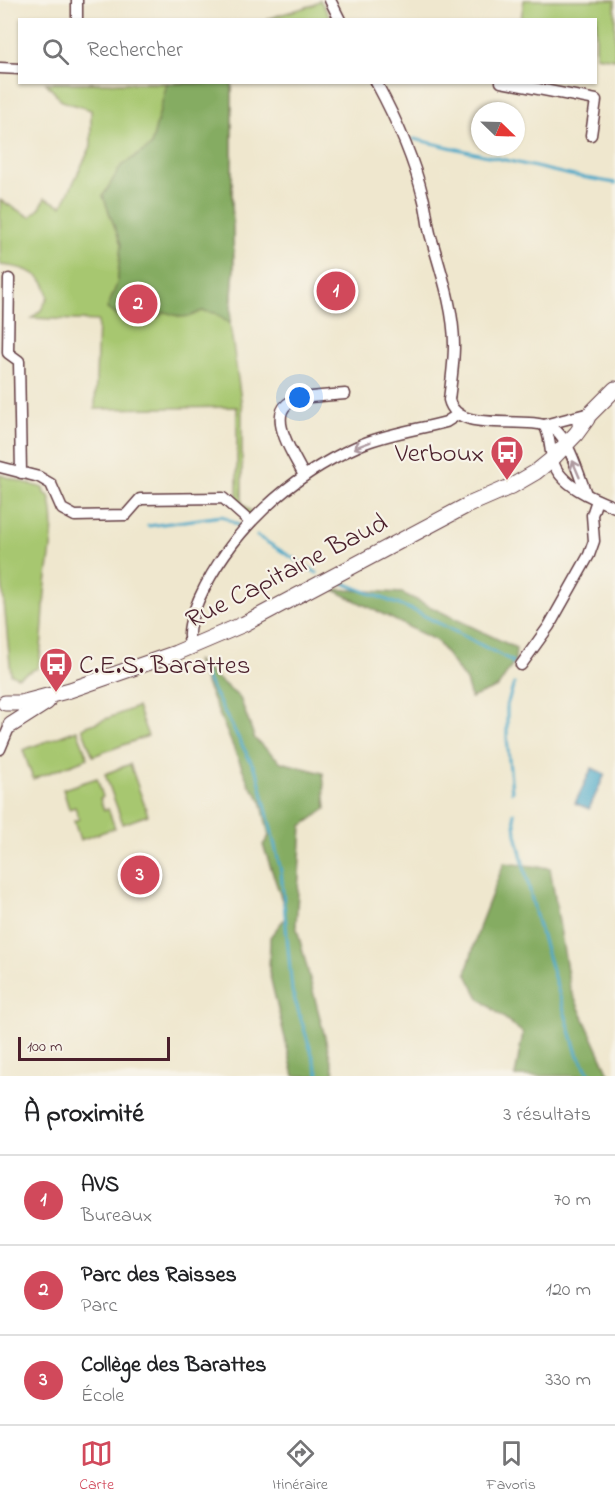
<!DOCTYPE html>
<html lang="fr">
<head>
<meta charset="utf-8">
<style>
	:root { --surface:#fff; --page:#f6f6f6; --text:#202124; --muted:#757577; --line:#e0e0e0; --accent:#d1495b }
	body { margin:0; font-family:"Indie Flower",sans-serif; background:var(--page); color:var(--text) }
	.compass { position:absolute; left:471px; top:102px; width:54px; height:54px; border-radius:50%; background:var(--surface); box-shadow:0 2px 4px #0004; rotate:113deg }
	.scale { position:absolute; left:18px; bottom:15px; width:152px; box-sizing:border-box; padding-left:6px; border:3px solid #4a1f2b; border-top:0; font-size:16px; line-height:21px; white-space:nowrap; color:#4a1f2b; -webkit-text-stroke:4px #f7f3e8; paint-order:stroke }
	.you { position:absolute; left:300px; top:398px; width:21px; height:21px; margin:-15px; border:4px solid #fff; border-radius:50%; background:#1a73e8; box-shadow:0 0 0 9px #1a73e833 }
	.badge { display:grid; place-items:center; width:39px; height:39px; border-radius:50%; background:var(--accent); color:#fff; font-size:20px; font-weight:700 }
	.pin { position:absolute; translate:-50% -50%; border:3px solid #fff; box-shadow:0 2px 6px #0006 }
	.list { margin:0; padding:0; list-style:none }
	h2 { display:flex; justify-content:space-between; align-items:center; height:78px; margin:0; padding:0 24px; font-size:26px }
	h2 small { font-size:20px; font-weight:400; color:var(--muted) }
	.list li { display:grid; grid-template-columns:39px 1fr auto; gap:18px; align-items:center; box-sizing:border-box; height:90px; padding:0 24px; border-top:2px solid var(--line) }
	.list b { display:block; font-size:22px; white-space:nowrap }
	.list p { margin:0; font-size:20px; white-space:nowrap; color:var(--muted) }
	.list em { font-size:20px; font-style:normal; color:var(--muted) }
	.icon { flex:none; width:33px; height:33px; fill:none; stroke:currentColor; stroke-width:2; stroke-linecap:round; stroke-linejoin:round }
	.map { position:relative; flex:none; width:615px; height:1076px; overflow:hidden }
	.search { position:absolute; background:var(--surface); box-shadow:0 2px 4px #0004; left:18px; right:18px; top:18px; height:66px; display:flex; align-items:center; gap:15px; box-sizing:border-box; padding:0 21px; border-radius:0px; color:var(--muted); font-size:22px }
	.sheet { height:348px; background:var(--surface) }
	nav { display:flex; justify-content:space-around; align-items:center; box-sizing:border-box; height:84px; border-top:2px solid var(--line); background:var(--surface); font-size:16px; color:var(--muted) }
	nav a { display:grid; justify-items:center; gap:3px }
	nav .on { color:var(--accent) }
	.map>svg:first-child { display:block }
</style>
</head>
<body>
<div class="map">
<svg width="615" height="1076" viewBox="0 0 615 1076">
	<rect width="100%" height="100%" fill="#f7f3e8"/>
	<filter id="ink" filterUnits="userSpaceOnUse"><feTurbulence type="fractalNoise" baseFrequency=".0167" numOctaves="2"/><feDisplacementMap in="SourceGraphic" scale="12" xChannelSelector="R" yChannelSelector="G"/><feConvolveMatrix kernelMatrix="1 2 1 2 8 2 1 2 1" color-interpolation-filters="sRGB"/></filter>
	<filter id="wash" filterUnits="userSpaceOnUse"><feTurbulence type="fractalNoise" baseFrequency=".008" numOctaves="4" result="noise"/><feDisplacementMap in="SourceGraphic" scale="24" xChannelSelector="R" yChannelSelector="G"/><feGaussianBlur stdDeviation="1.35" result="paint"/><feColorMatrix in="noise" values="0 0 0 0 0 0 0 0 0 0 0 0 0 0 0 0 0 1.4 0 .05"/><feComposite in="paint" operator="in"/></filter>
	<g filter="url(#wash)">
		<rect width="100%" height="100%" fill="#efe7ce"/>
		<g fill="#a7c76f" stroke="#78734d" stroke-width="1.5">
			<path d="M320,0L331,19H266L313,5Z"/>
			<path d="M524,0H615V59L596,56V20L521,19Z"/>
			<path d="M46,83H232V199L234,268L230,324L242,407V503L254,514L251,517L237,504V407L95,409L98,321L32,318L41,310L48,297C47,293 46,286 44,283C36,270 14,266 0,265V200L30,217L40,208L45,198L62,206L91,146V110L62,101Z"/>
			<path d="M0,475L43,488L44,493L49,496C58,527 48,561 45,593C43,618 43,643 38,668L18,677L11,674L0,561Z"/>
			<path d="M137,707L148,736L93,756L82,728Z"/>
			<path d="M77,730L88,758L33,779L23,750Z"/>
			<path d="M130,764L148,815L123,824L105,774Z"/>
			<path d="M97,778L103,797L100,799L104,810L108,809L115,828L80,840L74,821L79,819L75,807L69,809L63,789Z"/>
		</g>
		<g fill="#85ac62" stroke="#686646" stroke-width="1.5">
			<path d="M167,83H232V199L234,268L230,324L215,313L202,311L191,316L181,317L165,312L156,318L124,320L107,309L117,284L121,244L103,196L121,166L151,146Z"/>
			<path d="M332,589L402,593L516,648L515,661L498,687L471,698L466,681L437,641Z"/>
			<path d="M196,660L240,698L255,739L281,762L323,773L326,809L302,826L296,925L335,1076H294L269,972L270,937L285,918L284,906L263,845L269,836L261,800L249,784Z"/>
			<path d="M504,863L550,868L570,988L610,1076H515L523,1033L479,998L466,973L481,922Z"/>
		</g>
		<path fill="#4aa8c8" stroke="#4a647a" stroke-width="1.5" d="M592,768L605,774L589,809L575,803Z"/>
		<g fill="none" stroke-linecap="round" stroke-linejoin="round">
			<g stroke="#4aa8c8" stroke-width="3">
				<path d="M414,139L570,175L615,183"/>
				<path d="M148,526L222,516L238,525"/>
				<path d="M257,536L317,573"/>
				<path d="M341,582L415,611L512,661V663"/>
				<path d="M201,668L258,775L281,871L292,991L319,1076"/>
				<path d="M512,792L507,738V705L514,684"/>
				<path d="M514,813L516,834L536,916L577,1054L591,1076"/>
			</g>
		</g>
	</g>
	<g filter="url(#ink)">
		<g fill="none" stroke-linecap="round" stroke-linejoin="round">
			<defs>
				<g id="street">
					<path d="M330,0L340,20"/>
					<path d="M77,20V0"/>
					<path d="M0,68L20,69"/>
					<path d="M376,82C396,119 413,156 423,197C427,210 427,224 431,237C441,272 454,309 454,345C454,363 451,382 449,400C458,436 526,413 554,429C568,437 580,478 586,494"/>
					<path d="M501,82L596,100L591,135"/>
					<path d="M9,279L8,353L19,361L21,473"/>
					<path d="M544,425C551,437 549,448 553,461C559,485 594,499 615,507"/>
					<path d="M544,425L590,413"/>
					<path d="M0,467L39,477L51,484L62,509L75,516L126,515L140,499L223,498L250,522"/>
					<path d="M304,476C294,454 258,406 302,398C316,396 331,395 345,394"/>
					<path d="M191,647C185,631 193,614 199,599C230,531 290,476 358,446C381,435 420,429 446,422L457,415"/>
					<path d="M521,665L549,626L589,555L594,541L592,515L597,500"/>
					<path d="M0,749L8,730"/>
				</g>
				<g id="secondary">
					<path d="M580,424L615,389"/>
					<path d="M5,703H21L70,690L176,653L244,624L466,506L512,486L536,472L552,459L576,434L587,419"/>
					<path d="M11,725L47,702"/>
				</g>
			</defs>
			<use href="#street" stroke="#633d43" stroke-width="13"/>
			<use href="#secondary" stroke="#633d43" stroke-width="17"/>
			<use href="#street" stroke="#fff" stroke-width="10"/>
			<use href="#secondary" stroke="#fff" stroke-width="15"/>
		</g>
		<defs><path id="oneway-shaft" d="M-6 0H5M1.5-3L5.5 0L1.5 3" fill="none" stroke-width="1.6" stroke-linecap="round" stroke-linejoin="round" transform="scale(1.5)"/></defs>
		<g stroke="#ae9aa0">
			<use href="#oneway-shaft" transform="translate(362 445) rotate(160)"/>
			<use href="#oneway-shaft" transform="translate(576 469) rotate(-113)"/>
		</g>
	</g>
	<defs>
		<symbol id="bus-pin" viewBox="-11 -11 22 30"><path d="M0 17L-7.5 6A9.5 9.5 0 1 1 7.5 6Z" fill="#d1495b" stroke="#f7f3e8"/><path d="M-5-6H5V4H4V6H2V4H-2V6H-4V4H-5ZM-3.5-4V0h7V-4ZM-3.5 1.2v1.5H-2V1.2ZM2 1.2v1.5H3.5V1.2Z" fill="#fff"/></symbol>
	</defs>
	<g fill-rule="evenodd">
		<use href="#bus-pin" x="488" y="433" width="38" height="52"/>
		<use href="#bus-pin" x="37" y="645" width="38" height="52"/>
	</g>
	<g text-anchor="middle" stroke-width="4.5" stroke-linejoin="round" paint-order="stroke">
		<g font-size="27" fill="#4a1f2b" stroke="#f7f3e8" text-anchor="end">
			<text x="484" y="461">Verboux</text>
			<text x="79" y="673" text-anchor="start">C.E.S. Barattes</text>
		</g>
		<g font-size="27" fill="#4a1f2b" stroke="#f7f3e8">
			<text transform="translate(286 570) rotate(-27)" y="9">Rue Capitaine Baud</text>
		</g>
	</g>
</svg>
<svg class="compass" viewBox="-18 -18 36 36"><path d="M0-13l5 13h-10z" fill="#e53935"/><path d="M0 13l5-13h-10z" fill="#757577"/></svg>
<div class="scale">100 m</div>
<div class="you"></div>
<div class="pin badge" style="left:336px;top:291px">1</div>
<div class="pin badge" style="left:138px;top:304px">2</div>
<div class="pin badge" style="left:140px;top:875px">3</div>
<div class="search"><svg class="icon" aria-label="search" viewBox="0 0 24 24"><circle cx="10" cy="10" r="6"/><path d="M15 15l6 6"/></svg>Rechercher</div>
</div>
<section class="sheet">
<h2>À proximité<small>3 résultats</small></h2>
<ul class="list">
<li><span class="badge">1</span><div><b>AVS</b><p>Bureaux</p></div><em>70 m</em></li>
<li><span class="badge">2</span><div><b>Parc des Raisses</b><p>Parc</p></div><em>120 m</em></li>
<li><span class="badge">3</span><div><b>Collège des Barattes</b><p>École</p></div><em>330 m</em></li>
</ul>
</section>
<nav>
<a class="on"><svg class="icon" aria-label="map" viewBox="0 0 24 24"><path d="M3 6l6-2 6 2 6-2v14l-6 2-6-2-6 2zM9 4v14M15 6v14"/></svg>Carte</a>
<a><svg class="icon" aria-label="directions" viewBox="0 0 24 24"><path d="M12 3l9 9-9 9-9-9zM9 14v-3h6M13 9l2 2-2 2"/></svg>Itinéraire</a>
<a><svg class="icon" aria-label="saved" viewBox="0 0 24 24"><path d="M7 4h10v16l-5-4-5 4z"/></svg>Favoris</a>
</nav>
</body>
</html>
